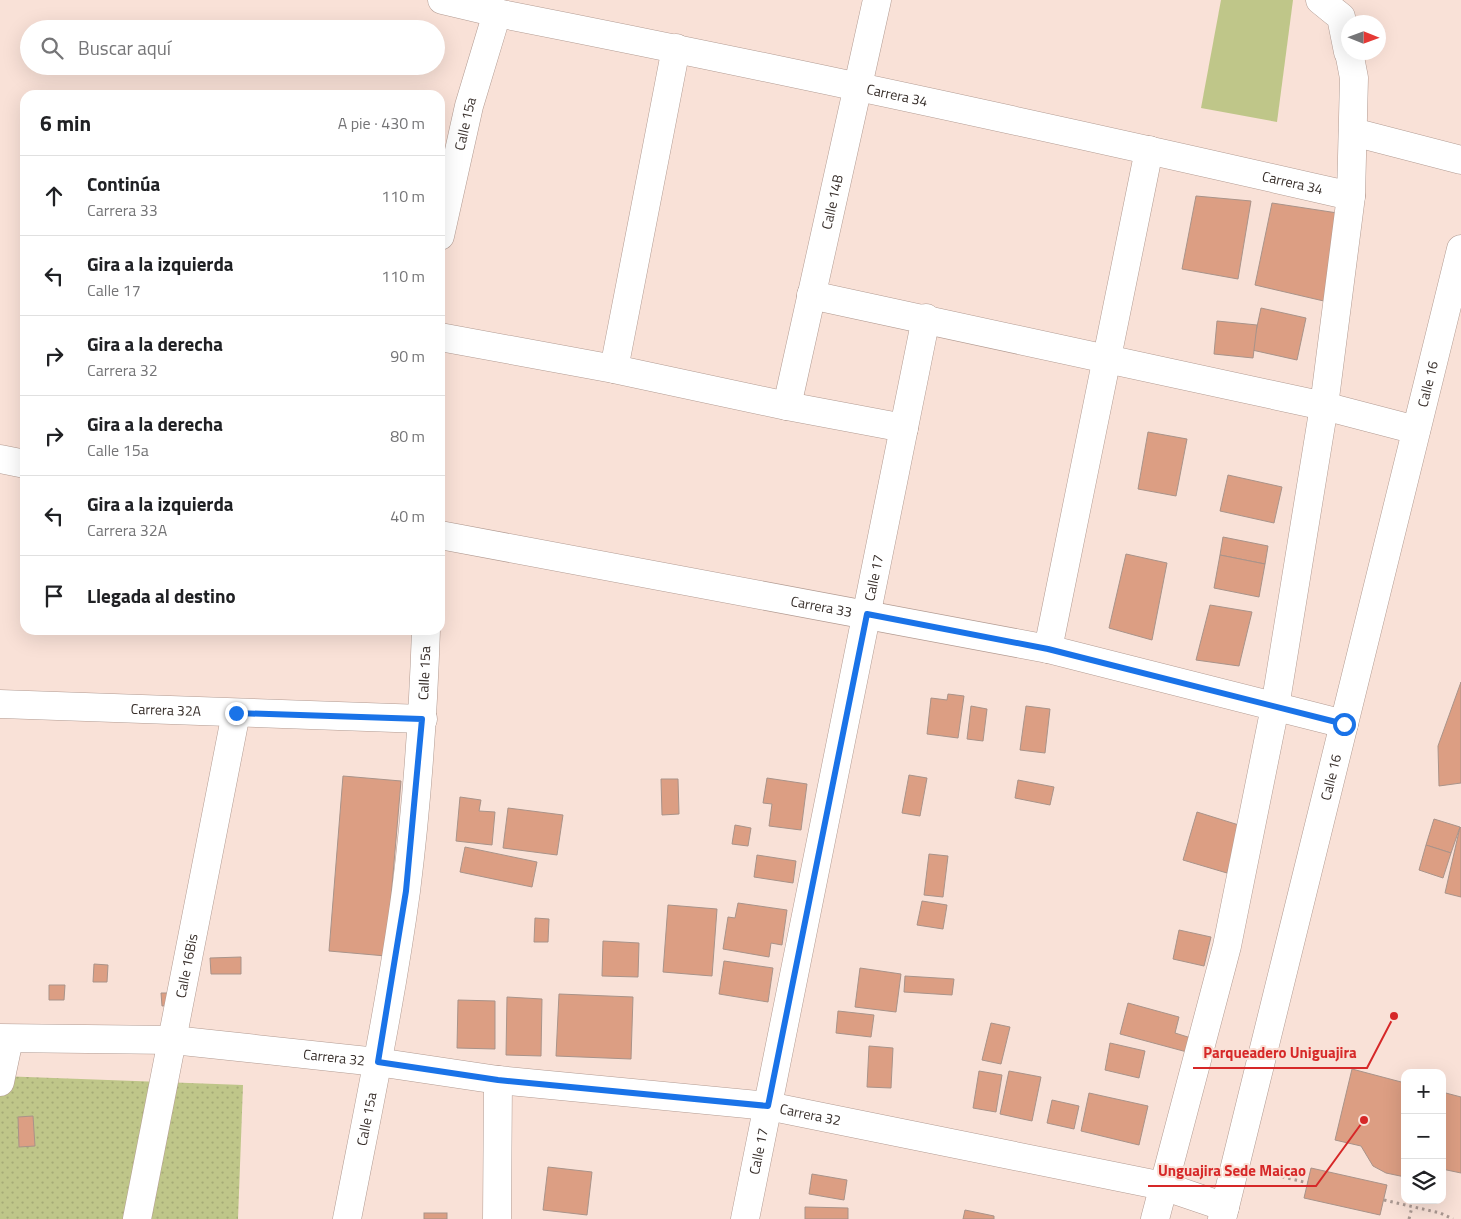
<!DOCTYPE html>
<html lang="es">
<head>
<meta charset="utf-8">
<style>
	:root { --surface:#fff; --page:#f2f2f2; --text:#202124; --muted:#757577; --line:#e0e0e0 }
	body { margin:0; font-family:"Titillium Web",sans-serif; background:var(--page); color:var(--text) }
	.controls { position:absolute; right:15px; bottom:15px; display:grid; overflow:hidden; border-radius:10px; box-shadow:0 5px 20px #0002 }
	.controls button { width:45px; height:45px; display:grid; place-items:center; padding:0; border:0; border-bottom:1px solid var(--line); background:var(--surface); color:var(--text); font:25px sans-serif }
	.compass { position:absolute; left:1341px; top:15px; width:45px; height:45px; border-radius:50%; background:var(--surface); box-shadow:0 5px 20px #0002; rotate:91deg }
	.stop { position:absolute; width:15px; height:15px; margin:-11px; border:4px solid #1a73e8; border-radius:50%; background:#fff }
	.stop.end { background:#1a73e8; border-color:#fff; box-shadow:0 1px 5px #0008 }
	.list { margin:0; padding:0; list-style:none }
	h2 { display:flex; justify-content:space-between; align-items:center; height:65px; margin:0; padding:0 20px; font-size:21px }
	h2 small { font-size:16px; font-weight:400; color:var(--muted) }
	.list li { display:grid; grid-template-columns:32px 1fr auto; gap:15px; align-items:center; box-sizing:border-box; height:80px; padding:0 20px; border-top:1px solid var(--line) }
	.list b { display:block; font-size:19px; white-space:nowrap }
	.list p { margin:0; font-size:16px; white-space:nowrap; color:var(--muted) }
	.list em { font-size:16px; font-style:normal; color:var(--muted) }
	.icon { flex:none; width:28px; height:28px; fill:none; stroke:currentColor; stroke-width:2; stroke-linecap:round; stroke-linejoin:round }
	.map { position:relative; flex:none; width:1461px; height:1219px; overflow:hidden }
	.search { position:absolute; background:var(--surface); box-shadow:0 5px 20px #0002; left:20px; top:20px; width:425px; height:55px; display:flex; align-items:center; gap:12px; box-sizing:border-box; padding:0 18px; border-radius:28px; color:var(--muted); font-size:19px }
	.panel { position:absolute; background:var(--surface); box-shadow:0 5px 20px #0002; left:20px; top:90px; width:425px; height:545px; border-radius:15px }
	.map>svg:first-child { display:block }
</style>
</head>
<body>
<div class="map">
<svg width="1461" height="1219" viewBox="0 0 1461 1219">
	<defs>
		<pattern id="green-dots" width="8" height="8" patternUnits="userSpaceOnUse" patternTransform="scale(1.25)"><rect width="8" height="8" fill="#bfc689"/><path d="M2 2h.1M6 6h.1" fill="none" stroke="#a5aa76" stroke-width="1.8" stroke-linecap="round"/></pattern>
	</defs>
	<rect width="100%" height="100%" fill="#f9e1d7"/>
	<path fill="url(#green-dots)" d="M0,1076L243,1085L238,1219H0Z"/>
	<path fill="#bfc689" d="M1221,0H1293L1277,122L1201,108Z"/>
	<g fill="#dc9e83" stroke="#a99389">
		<path d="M1196,196L1251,201L1238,279L1182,269Z"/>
		<path d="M1272,203L1344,214L1328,302L1255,285Z"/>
		<path d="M1261,308L1306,318L1297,360L1252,350Z"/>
		<path d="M1217,321L1257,325L1253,358L1214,354Z"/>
		<path d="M1148,432L1187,439L1176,496L1138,489Z"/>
		<path d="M1228,475L1282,487L1274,523L1220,511Z"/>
		<path d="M1223,537L1268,546L1265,564L1220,555Z"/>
		<path d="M1126,554L1167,563L1152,640L1109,628Z"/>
		<path d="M1220,555L1265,564L1259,597L1214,588Z"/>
		<path d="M1210,605L1252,612L1239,666L1196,660Z"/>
		<path d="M1461,682V783L1439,786L1438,746Z"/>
		<path d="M948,694L964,696L958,738L927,734L931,698L947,700Z"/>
		<path d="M971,706L987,709L983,741L967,739Z"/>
		<path d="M1026,706L1050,709L1045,753L1020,750Z"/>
		<path d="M909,775L927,778L920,816L902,813Z"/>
		<path d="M343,776L401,781L386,956L329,951Z"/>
		<path d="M767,778L807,784L801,830L769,826L772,804L763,803Z"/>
		<path d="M661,779H678L679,814L662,815Z"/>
		<path d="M1018,780L1054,787L1050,805L1015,798Z"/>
		<path d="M460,797L481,800L479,811L495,812L492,845L456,841Z"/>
		<path d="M508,808L563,815L557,855L503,848Z"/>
		<path d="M1197,812L1242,826L1227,873L1183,860Z"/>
		<path d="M1434,819L1460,827L1451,853L1426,845Z"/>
		<path d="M735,825L751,828L748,846L732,844Z"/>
		<path d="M1460,827L1461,828V897L1445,893Z"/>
		<path d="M1426,845L1451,853L1443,878L1419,870Z"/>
		<path d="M465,847L537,862L532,887L460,872Z"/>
		<path d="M929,854L948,856L943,897L924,895Z"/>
		<path d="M757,855L796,861L793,883L754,877Z"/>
		<path d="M922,901L947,905L943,929L917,925Z"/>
		<path d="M738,903L787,910L782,945L771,943L769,957L723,949L728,917L735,918Z"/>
		<path d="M668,905L717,909L712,976L663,972Z"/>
		<path d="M535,918L549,919L548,942H534Z"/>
		<path d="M1179,930L1211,937L1204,966L1173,959Z"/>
		<path d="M603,941L639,943L638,977L602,976Z"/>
		<path d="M241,957V974H211L210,958Z"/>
		<path d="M724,961L773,968L768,1002L719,994Z"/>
		<path d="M94,964L108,965L107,982H93Z"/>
		<path d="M860,968L901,974L896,1012L855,1007Z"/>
		<path d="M905,976L954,979L952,995L904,992Z"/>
		<path d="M49,985H65L64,1000H49Z"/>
		<path d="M161,993H176V1005L162,1006Z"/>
		<path d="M559,994L633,997L631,1059L556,1056Z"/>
		<path d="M507,997L542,999L541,1056L506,1055Z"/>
		<path d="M458,1000L495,1001V1049L457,1048Z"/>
		<path d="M1128,1003L1179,1017L1175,1033L1191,1038L1187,1052L1120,1034Z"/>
		<path d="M838,1011L874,1015L871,1037L836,1033Z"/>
		<path d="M991,1023L1010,1027L1001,1064L982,1060Z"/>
		<path d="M1110,1043L1145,1051L1139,1078L1105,1070Z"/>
		<path d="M869,1046L893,1048L891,1088L867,1087Z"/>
		<path d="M1352,1069L1405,1083V1177L1386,1173L1373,1166L1361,1146L1335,1140Z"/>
		<path d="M979,1071L1002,1075L996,1112L973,1108Z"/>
		<path d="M1009,1071L1041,1077L1032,1121L1000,1114Z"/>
		<path d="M1442,1092L1461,1097V1173L1442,1169Z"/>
		<path d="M1089,1093L1148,1106L1139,1145L1081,1131Z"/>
		<path d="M1052,1100L1079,1106L1074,1129L1047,1123Z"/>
		<path d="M33,1116L35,1146L19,1147L18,1117Z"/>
		<path d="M548,1167L592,1172L587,1215L543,1210Z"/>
		<path d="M1311,1168L1387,1185L1380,1215L1304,1198Z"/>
		<path d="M812,1174L847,1180L844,1200L809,1194Z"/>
		<path d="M805,1207L848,1208V1219H805Z"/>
		<path d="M965,1210L994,1216V1219H963Z"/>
		<rect x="424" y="1213" width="23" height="6"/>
	</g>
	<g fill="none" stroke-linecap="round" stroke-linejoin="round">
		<defs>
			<g id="street">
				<path id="s1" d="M442,0L497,13C783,69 1067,131 1351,196"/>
				<path d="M1320,0L1341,17L1348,52"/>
				<path d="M1353,132L1461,160"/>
				<path id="s2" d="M440,236L469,106L497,13"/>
				<path d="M811,295L1324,406L1416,430"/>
				<path d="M440,337L614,369L787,406L904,428"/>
				<path d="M614,369L676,48"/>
				<path id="s3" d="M787,406L877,0"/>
				<path d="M0,459L25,464"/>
				<path id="s4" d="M440,535L1048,649L1344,724"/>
				<path d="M1048,649L1149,150"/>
				<path id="s5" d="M0,704L423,719"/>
				<path id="s6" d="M0,1038L173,1040L377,1062L498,1080L768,1106L1163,1186L1225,1207"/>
				<path d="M0,1082L9,1039"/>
				<path id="s7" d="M137,1219L236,713"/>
				<path id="s8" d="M347,1219C368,1110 391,1001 406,891C417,804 423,717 426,630"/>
				<path d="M497,1219L498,1080"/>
				<path id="s9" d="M745,1219L926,318"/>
				<path d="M1155,1219L1227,946L1275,707L1324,406L1351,196L1354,78L1349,52"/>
			</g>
			<g id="highway">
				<path id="s10" d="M1222,1219L1461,249"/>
			</g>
		</defs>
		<use href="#street" stroke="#b29b92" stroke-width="29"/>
		<use href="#highway" stroke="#b29b92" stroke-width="29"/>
		<g stroke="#aa9891" stroke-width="3" stroke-dasharray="2.5 4" stroke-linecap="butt">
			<path d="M1263,1172L1308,1183"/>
			<path d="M1384,1200L1440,1213L1453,1219"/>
			<path d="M1409,1219L1412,1207"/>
		</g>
		<use href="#street" stroke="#fff" stroke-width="28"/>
		<use href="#highway" stroke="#fff" stroke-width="28"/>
	</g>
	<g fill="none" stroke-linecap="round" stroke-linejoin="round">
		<path stroke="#1a73e8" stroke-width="6" d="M236,713L422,719L406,891L378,1062L498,1080L768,1106L867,614L1048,649L1344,724"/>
	</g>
	<g text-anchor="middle" stroke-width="4" stroke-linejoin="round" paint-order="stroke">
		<g font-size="14" fill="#372e2a" stroke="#f9e1d7">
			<text dy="5" stroke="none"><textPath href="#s1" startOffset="465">Carrera 34</textPath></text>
			<text dy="5" stroke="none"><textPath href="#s2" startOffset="115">Calle 15a</textPath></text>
			<text dy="5" stroke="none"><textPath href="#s1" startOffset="870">Carrera 34</textPath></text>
			<text dy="5" stroke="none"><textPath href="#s3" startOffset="209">Calle 14B</textPath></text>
			<text dy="5" stroke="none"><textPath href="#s10" startOffset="860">Calle 16</textPath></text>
			<text dy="5" stroke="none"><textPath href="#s9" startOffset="654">Calle 17</textPath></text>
			<text dy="5" stroke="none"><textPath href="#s4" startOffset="388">Carrera 33</textPath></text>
			<text dy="5" stroke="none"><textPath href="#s8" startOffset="552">Calle 15a</textPath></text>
			<text dy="5" stroke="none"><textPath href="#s5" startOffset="166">Carrera 32A</textPath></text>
			<text dy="5" stroke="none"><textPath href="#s10" startOffset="455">Calle 16</textPath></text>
			<text dy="5" stroke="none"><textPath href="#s7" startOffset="258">Calle 16Bis</textPath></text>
			<text dy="5" stroke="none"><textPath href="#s6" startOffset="335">Carrera 32</textPath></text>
			<text dy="5" stroke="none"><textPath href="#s6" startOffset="815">Carrera 32</textPath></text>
			<text dy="5" stroke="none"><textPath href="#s8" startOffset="102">Calle 15a</textPath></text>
			<text dy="5" stroke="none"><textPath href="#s9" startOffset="69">Calle 17</textPath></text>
		</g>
	</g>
	<path fill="none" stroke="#d62828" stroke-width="2" d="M1394 1016L1367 1068H1193M1364 1120L1316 1186H1148"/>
	<g fill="#d62828" stroke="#f9e1d7" stroke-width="2">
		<circle cx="1394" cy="1016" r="5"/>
		<circle cx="1364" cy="1120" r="5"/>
	</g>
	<g font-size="15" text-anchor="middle" font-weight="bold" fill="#d62828" stroke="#f9e1d7" stroke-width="4" stroke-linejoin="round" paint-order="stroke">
		<text x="1280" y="1058">Parqueadero Uniguajira</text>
		<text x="1232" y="1176">Unguajira Sede Maicao</text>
	</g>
</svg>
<div class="controls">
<button>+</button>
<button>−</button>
<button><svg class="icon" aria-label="layers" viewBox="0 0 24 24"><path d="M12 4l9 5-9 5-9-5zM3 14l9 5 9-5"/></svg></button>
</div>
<svg class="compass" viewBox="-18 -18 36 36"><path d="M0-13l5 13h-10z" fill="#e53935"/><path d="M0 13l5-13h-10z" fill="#757577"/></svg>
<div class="stop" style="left:1344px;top:724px"></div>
<div class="stop end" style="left:236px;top:713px"></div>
<div class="search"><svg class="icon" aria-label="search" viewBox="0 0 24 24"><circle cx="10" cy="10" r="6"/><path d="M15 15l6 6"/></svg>Buscar aquí</div>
<section class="panel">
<h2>6 min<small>A pie · 430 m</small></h2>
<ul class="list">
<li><svg class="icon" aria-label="ahead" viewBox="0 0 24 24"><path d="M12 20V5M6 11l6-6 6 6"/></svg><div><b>Continúa</b><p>Carrera 33</p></div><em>110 m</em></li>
<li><svg class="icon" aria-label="left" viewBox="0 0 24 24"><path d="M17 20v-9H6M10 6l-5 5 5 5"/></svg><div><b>Gira a la izquierda</b><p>Calle 17</p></div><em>110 m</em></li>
<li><svg class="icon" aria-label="right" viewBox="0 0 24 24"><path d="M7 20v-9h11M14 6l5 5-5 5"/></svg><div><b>Gira a la derecha</b><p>Carrera 32</p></div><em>90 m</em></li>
<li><svg class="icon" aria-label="right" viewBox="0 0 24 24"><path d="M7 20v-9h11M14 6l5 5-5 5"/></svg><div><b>Gira a la derecha</b><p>Calle 15a</p></div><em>80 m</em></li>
<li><svg class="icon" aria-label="left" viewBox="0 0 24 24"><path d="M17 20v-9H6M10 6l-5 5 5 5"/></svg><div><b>Gira a la izquierda</b><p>Carrera 32A</p></div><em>40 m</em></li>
<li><svg class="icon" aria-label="arrive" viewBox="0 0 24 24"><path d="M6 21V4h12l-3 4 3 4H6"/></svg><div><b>Llegada al destino</b></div></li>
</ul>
</section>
</div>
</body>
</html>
